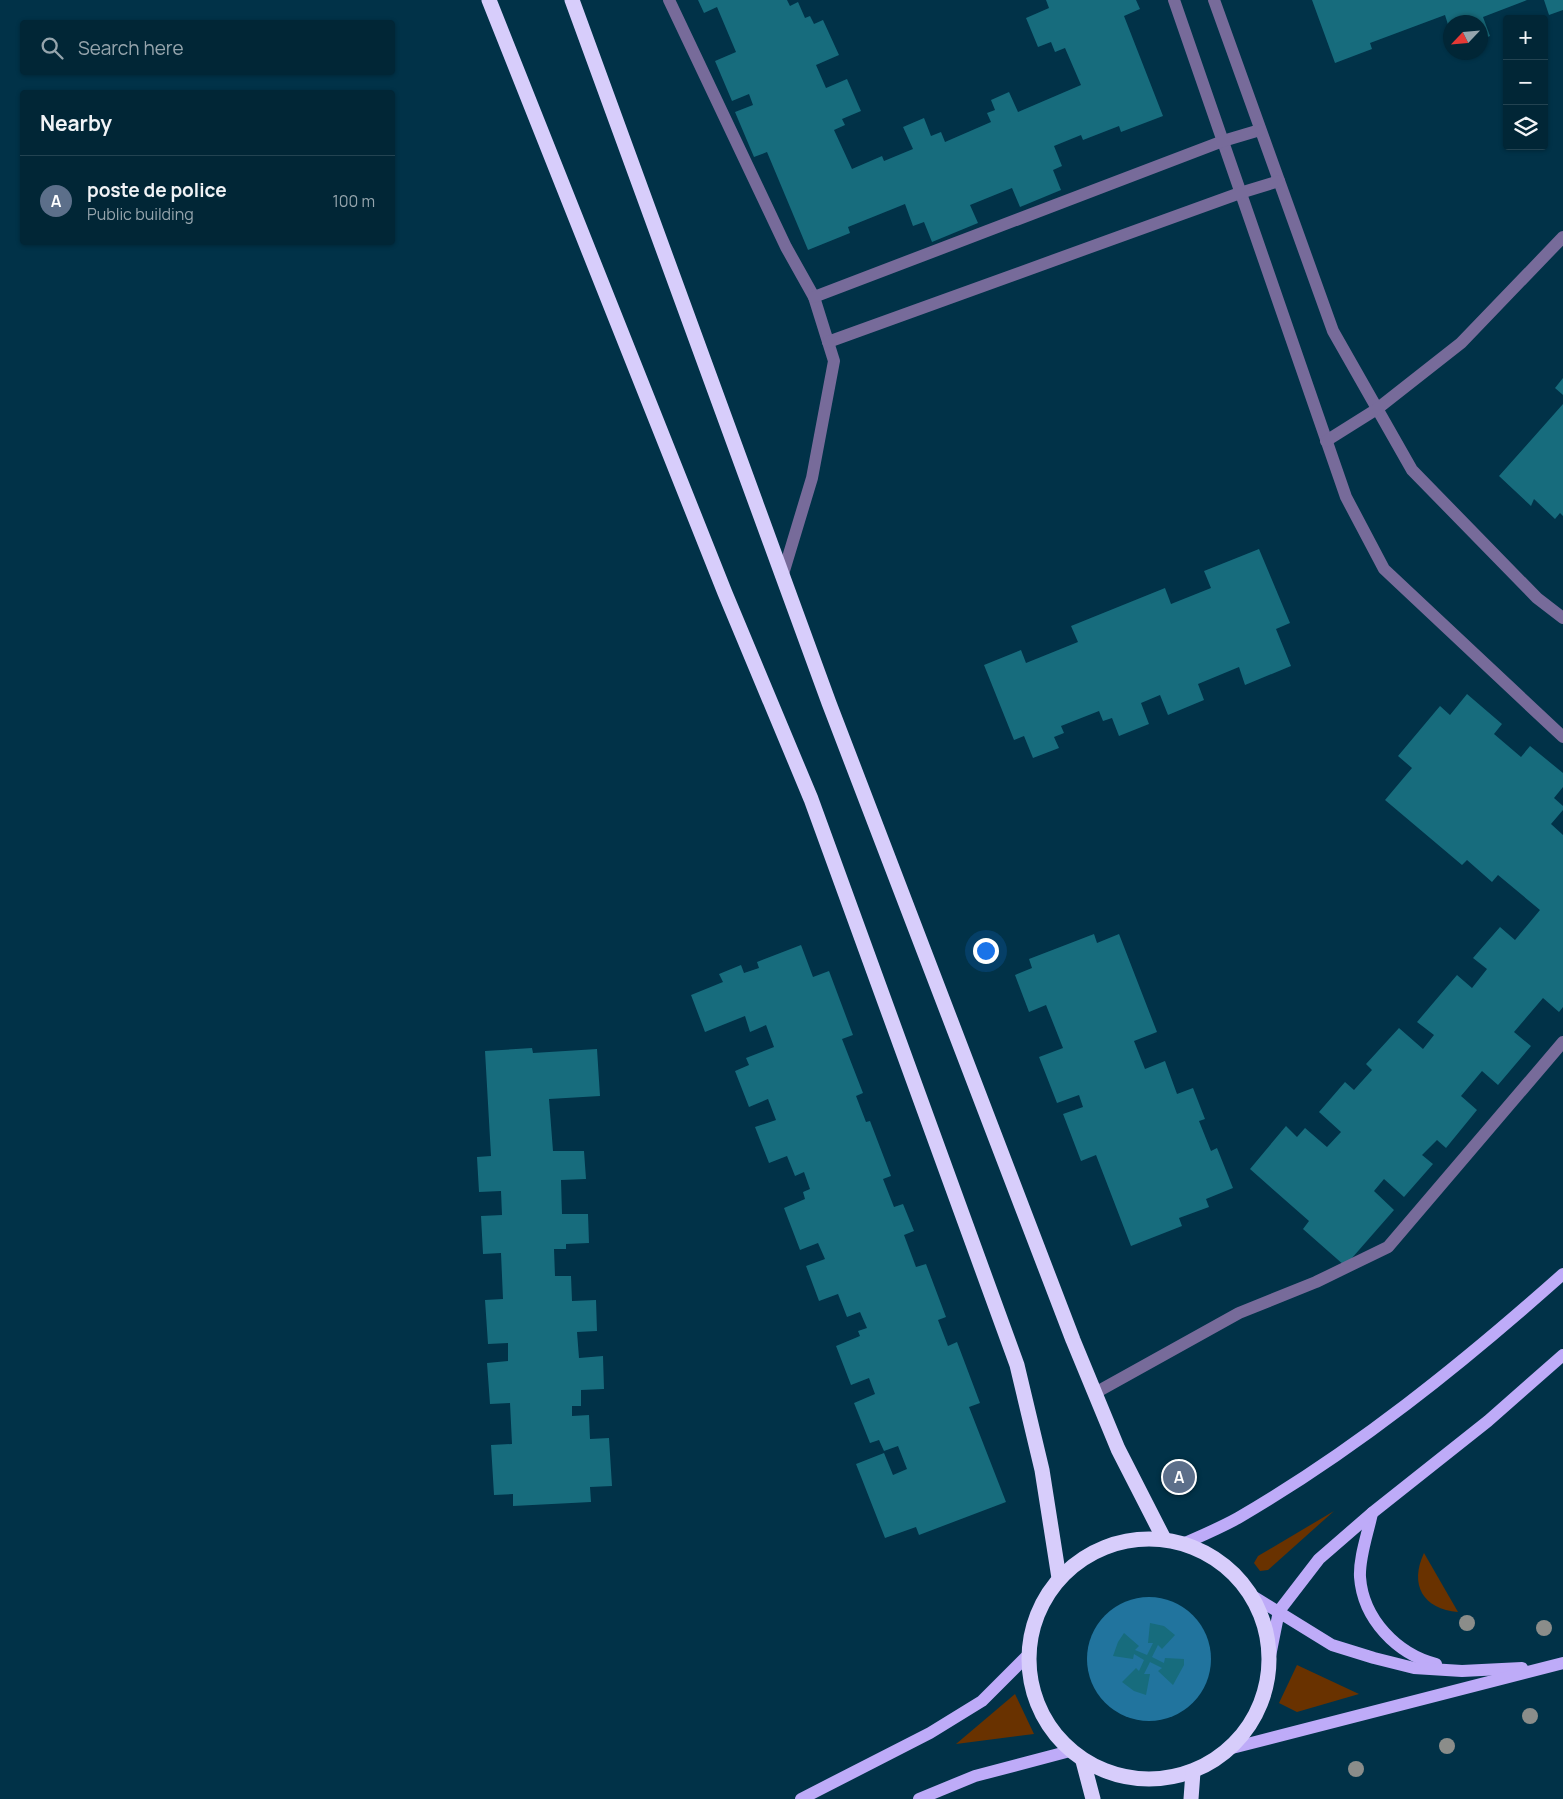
<!DOCTYPE html>
<html lang="en">
<head>
<meta charset="utf-8">
<style>
	:root { --surface:#012636; --page:#0f3242; --text:#f1f3f6; --muted:#96a5ad; --line:#234351; --accent:#0b8043 }
	body { margin:0; font-family:Manrope,sans-serif; background:var(--page); color:var(--text) }
	.controls { position:absolute; right:15px; top:15px; display:grid; overflow:hidden; border-radius:5px; box-shadow:0 1px 4px #0004 }
	.controls button { width:45px; height:45px; display:grid; place-items:center; padding:0; border:0; border-bottom:1px solid var(--line); background:var(--surface); color:var(--text); font:25px sans-serif }
	.compass { position:absolute; left:1443px; top:15px; width:45px; height:45px; border-radius:50%; background:var(--surface); box-shadow:0 1px 4px #0004; rotate:244deg }
	.you { position:absolute; left:985px; top:950px; width:18px; height:18px; margin:-12px; border:4px solid #fff; border-radius:50%; background:#1a73e8; box-shadow:0 0 0 8px #1a73e833 }
	.badge { display:grid; place-items:center; width:32px; height:32px; border-radius:50%; background:var(--accent); color:#fff; font-size:16px; font-weight:700 }
	.pin { position:absolute; translate:-50% -50%; border:2px solid #fff; box-shadow:0 1px 5px #0006 }
	.list { margin:0; padding:0; list-style:none }
	h2 { display:flex; justify-content:space-between; align-items:center; height:65px; margin:0; padding:0 20px; font-size:21px }
	h2 small { font-size:16px; font-weight:400; color:var(--muted) }
	.list li { display:grid; grid-template-columns:32px 1fr auto; gap:15px; align-items:center; box-sizing:border-box; height:90px; padding:0 20px; border-top:1px solid var(--line) }
	.list b { display:block; font-size:19px; white-space:nowrap }
	.list p { margin:0; font-size:16px; white-space:nowrap; color:var(--muted) }
	.list em { font-size:16px; font-style:normal; color:var(--muted) }
	.icon { flex:none; width:28px; height:28px; fill:none; stroke:currentColor; stroke-width:2; stroke-linecap:round; stroke-linejoin:round }
	.map { position:relative; flex:none; width:1563px; height:1799px; overflow:hidden }
	.search { position:absolute; background:var(--surface); box-shadow:0 1px 4px #0004; left:20px; top:20px; width:375px; height:55px; display:flex; align-items:center; gap:12px; box-sizing:border-box; padding:0 18px; border-radius:5px; color:var(--muted); font-size:19px }
	.panel { position:absolute; background:var(--surface); box-shadow:0 1px 4px #0004; left:20px; top:90px; width:375px; height:155px; border-radius:5px }
	.map>svg:first-child { display:block }
</style>
</head>
<body>
<div class="map">
<svg width="1563" height="1799" viewBox="0 0 1563 1799">
	<rect width="100%" height="100%" fill="#013248"/>
	<g fill="#693200">
		<path d="M1334,1511L1268,1570L1260,1571L1254,1563L1258,1556Z"/>
		<path d="M1424,1553L1458,1612C1423,1609 1409,1585 1424,1553Z"/>
		<path d="M1297,1665L1359,1694L1297,1712L1279,1703Z"/>
		<path d="M1015,1694L1034,1734L956,1744Z"/>
	</g>
	<circle fill="#21749e" cx="1149" cy="1659" r="62"/>
	<g fill="#176c7d">
		<path d="M698,0H787L790,6L798,2L805,18L810,16L814,24L823,20L839,55L816,65L826,88L847,79L861,111L842,119L845,125L834,130L852,169L882,156L884,161L913,149L903,127L924,118L931,136L941,132L945,142L991,122L987,113L995,110L991,100L1009,92L1018,112L1081,85L1065,48L1055,52L1051,42L1038,47L1026,18L1049,8L1046,0H1136L1140,9L1124,16L1163,116L1121,132L1119,126L1083,140L1081,135L1054,146L1062,166L1053,170L1061,190L1020,207L1012,188L970,205L978,223L932,242L924,222L913,226L905,204L848,227L850,233L808,250L767,152L754,157L735,112L753,105L749,94L732,101L715,61L736,52L717,7L704,13Z"/>
		<path d="M1312,0H1527L1483,17L1490,36L1480,40V22H1450V31L1445,15L1370,43L1372,49L1335,63Z"/>
		<path d="M1544,0H1563V10L1549,15Z"/>
		<path d="M1563,378V395L1555,388Z"/>
		<path d="M1563,404V516L1560,513L1555,519L1534,499L1531,506L1499,476Z"/>
		<path d="M1259,549L1290,623L1276,629L1291,666L1245,685L1239,667L1198,684L1204,700L1168,715L1160,695L1141,703L1149,724L1119,736L1112,718L1103,721L1099,711L1061,726L1064,733L1054,737L1059,748L1033,758L1024,736L1014,740L984,665L1021,650L1026,663L1078,642L1071,626L1165,588L1171,604L1211,588L1204,571Z"/>
		<path d="M1467,694L1502,724L1494,734L1521,757L1530,746L1563,773V787L1554,798L1563,806V810L1551,824L1563,835V1007L1559,1012L1543,998L1514,1032L1531,1046L1498,1085L1482,1071L1461,1096L1477,1110L1446,1148L1437,1140L1422,1155L1433,1164L1404,1197L1384,1179L1374,1191L1394,1210L1345,1266L1303,1229L1309,1221L1250,1169L1286,1126L1297,1137L1305,1128L1327,1147L1341,1132L1319,1112L1345,1082L1354,1090L1372,1070L1366,1064L1399,1028L1423,1049L1434,1035L1417,1022L1457,975L1472,988L1487,969L1473,958L1500,927L1515,940L1540,910L1498,875L1492,882L1467,860L1462,865L1385,800L1412,768L1398,756L1440,706L1450,715Z"/>
		<path d="M1094,934L1097,943L1119,934L1157,1032L1134,1041L1145,1069L1165,1061L1177,1094L1193,1088L1205,1119L1199,1121L1211,1151L1217,1148L1233,1188L1206,1199L1209,1207L1179,1218L1182,1226L1131,1246L1096,1155L1081,1161L1063,1114L1083,1107L1079,1095L1057,1103L1039,1057L1063,1048L1046,1005L1029,1012L1015,975L1032,968L1029,959Z"/>
		<path d="M801,945L813,977L829,971L853,1035L842,1039L863,1093L856,1096L866,1122L870,1121L891,1176L883,1179L894,1207L903,1204L914,1231L904,1235L916,1267L926,1264L946,1317L938,1320L948,1346L957,1342L980,1403L969,1407L1006,1502L919,1535L916,1527L885,1538L856,1464L884,1453L893,1475L907,1469L898,1446L884,1451L879,1440L870,1443L854,1403L875,1394L869,1378L851,1385L836,1346L860,1336L858,1331L867,1328L860,1312L847,1317L838,1294L819,1301L806,1266L825,1259L818,1243L800,1250L784,1208L805,1199L803,1192L810,1189L804,1172L795,1176L787,1156L769,1163L755,1127L776,1120L768,1099L749,1107L735,1071L749,1065L746,1058L774,1047L766,1025L750,1032L745,1016L705,1032L691,995L723,982L719,974L741,965L744,973L759,968L757,962Z"/>
		<path d="M532,1048L533,1053L597,1049L600,1096L549,1099L553,1151H584L586,1179L561,1180L562,1214H588L589,1243L566,1244V1249H554L555,1276H571L572,1301L596,1300L597,1331L577,1332L579,1358L603,1356L604,1389L581,1390V1406H572V1416L589,1415L590,1439L609,1438L612,1486L590,1487L591,1502L513,1506V1494L494,1495L491,1445L512,1444L510,1403L490,1404L487,1363L508,1361V1343L488,1344L485,1300L503,1299L501,1253L483,1254L481,1216L502,1215L501,1191L479,1192L477,1157L491,1156L485,1051Z"/>
		<path d="M1150,1623L1164,1626L1175,1635L1162,1649L1158,1645L1152,1657L1164,1663L1165,1658L1184,1659V1665L1173,1685L1158,1671L1162,1668L1150,1662L1144,1674H1150L1146,1695L1134,1691L1122,1682L1136,1668L1139,1671L1144,1660L1134,1654L1133,1659L1113,1656L1118,1642L1124,1633L1139,1646L1135,1650L1147,1655L1153,1643H1148Z"/>
	</g>
	<g fill="none" stroke-linecap="round" stroke-linejoin="round">
		<g stroke="#776b9a" stroke-width="12">
			<path d="M669,0L786,247L814,297L834,361L812,478L783,574"/>
			<path d="M1174,0L1346,497L1384,569L1563,737"/>
			<path d="M1214,0L1333,331L1412,470L1537,598L1563,618"/>
			<path d="M814,297L1223,141L1260,130"/>
			<path d="M828,342L1240,193L1279,181"/>
			<path d="M1326,441L1377,409L1461,343L1563,237"/>
			<path d="M1095,1393L1239,1313L1316,1282L1388,1247L1563,1042"/>
		</g>
		<g stroke="#beabf8" stroke-width="12">
			<path d="M1372,1513C1368,1533 1359,1557 1360,1577C1363,1619 1397,1654 1436,1664"/>
			<path d="M1183,1544C1201,1536 1220,1528 1238,1518C1355,1450 1462,1364 1563,1274"/>
			<path d="M1251,1595L1332,1645L1374,1658L1414,1668L1462,1671L1522,1668"/>
			<path d="M1270,1656L1279,1611L1319,1559L1372,1513L1488,1421L1563,1355"/>
			<path d="M1232,1748L1563,1663"/>
			<path d="M801,1799L930,1733L982,1701L1028,1655"/>
			<path d="M919,1799L975,1776L1070,1751"/>
		</g>
		<g stroke="#d7cdfb" stroke-width="15">
			<path d="M489,0L725,593L811,799L1017,1365L1042,1470L1059,1578"/>
			<path d="M572,0L829,703L1073,1340L1118,1449L1164,1539"/>
			<circle cx="1149" cy="1659" r="120"/>
			<path d="M1083,1761L1093,1799"/>
			<path d="M1191,1799L1193,1772"/>
		</g>
	</g>
	<g fill="#8b8d8a">
		<circle cx="1467" cy="1623" r="8"/>
		<circle cx="1544" cy="1628" r="8"/>
		<circle cx="1530" cy="1716" r="8"/>
		<circle cx="1447" cy="1746" r="8"/>
		<circle cx="1356" cy="1769" r="8"/>
	</g>
</svg>
<div class="controls">
<button>+</button>
<button>−</button>
<button><svg class="icon" aria-label="layers" viewBox="0 0 24 24"><path d="M12 4l9 5-9 5-9-5zM3 14l9 5 9-5"/></svg></button>
</div>
<svg class="compass" viewBox="-18 -18 36 36"><path d="M0-13l5 13h-10z" fill="#e53935"/><path d="M0 13l5-13h-10z" fill="#96a5ad"/></svg>
<div class="you"></div>
<div class="pin badge" style="left:1179px;top:1477px;background:#5c6f8a">A</div>
<div class="search"><svg class="icon" aria-label="search" viewBox="0 0 24 24"><circle cx="10" cy="10" r="6"/><path d="M15 15l6 6"/></svg>Search here</div>
<section class="panel">
<h2>Nearby<small></small></h2>
<ul class="list">
<li><span class="badge" style="background:#5c6f8a">A</span><div><b>poste de police</b><p>Public building</p></div><em>100 m</em></li>
</ul>
</section>
</div>
</body>
</html>
